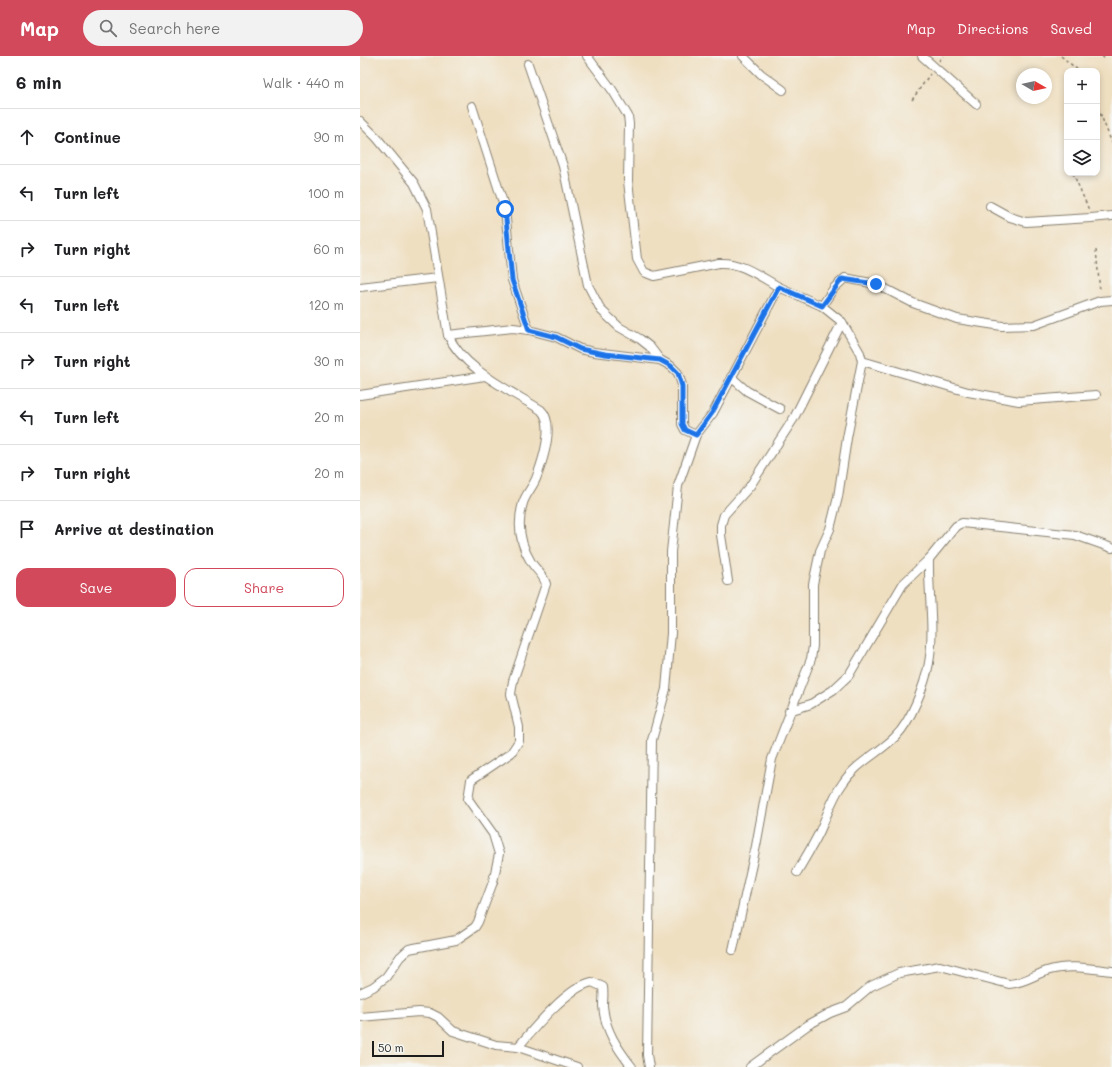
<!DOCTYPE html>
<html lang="en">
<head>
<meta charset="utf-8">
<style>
	:root { --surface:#fff; --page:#f2f2f2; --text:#202124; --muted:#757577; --line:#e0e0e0; --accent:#d1495b }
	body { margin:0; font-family:Mali,sans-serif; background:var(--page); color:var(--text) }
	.controls { position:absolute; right:12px; top:12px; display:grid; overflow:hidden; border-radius:8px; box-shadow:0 2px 6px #0003 }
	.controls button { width:36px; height:36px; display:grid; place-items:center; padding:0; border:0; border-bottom:1px solid var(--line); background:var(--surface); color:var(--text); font:20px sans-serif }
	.compass { position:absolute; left:656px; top:12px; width:36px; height:36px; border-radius:50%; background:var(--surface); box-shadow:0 2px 6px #0003; rotate:99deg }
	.scale { position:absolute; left:12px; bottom:10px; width:72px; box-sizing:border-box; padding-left:4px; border:2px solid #1c1c1c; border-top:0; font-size:11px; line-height:14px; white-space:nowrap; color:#1c1c1c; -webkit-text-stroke:3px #f6f6f2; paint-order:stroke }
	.stop { position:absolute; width:12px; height:12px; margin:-9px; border:3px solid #1a73e8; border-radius:50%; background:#fff }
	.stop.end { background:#1a73e8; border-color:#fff; box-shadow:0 1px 4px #0008 }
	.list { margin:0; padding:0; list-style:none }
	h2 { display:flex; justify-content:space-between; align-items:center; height:52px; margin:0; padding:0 16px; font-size:17px }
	h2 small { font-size:13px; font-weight:400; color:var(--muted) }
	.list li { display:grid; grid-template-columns:26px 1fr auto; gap:12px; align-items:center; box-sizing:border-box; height:56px; padding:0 16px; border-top:1px solid var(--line) }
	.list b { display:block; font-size:15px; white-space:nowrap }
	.list em { font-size:13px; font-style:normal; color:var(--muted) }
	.actions { display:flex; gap:8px; padding:12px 16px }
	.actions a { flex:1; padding:9px 0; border:1px solid var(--accent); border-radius:12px; text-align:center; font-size:14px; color:var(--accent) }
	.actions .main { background:var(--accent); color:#fff }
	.icon { flex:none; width:22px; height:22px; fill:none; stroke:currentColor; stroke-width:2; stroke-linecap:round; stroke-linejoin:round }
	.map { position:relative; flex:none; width:752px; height:1011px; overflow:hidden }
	header { display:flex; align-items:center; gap:24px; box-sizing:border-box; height:56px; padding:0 20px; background:var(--accent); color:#fff }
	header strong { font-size:19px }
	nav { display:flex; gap:22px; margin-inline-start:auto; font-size:14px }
	.search { width:280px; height:36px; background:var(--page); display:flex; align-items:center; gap:10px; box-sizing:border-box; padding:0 14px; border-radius:22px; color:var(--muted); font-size:15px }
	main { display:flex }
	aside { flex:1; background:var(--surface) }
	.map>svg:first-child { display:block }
</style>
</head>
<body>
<header>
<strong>Map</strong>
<div class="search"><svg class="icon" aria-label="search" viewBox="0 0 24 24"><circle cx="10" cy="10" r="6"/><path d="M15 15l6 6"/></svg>Search here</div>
<nav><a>Map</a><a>Directions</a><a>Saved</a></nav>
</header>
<main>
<aside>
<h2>6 min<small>Walk · 440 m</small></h2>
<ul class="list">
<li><svg class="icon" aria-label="ahead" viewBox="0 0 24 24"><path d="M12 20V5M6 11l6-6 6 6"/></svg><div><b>Continue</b></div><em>90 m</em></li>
<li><svg class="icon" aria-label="left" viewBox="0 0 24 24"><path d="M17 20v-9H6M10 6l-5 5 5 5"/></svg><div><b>Turn left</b></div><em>100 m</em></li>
<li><svg class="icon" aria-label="right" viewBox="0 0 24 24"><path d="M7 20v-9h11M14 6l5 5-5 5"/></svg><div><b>Turn right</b></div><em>60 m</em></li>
<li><svg class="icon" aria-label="left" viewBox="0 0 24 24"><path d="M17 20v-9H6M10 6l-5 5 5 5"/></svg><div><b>Turn left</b></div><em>120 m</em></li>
<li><svg class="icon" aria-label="right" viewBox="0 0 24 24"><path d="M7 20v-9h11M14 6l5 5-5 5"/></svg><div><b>Turn right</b></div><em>30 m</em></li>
<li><svg class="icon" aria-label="left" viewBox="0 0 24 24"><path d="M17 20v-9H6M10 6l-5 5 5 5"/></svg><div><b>Turn left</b></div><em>20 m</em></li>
<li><svg class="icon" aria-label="right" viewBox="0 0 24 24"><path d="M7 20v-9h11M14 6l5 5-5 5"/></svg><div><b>Turn right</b></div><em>20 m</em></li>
<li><svg class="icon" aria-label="arrive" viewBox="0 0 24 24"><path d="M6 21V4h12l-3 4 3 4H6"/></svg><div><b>Arrive at destination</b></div></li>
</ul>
<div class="actions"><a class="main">Save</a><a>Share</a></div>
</aside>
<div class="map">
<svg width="752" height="1011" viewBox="0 0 752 1011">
	<rect width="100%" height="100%" fill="#f6f6f2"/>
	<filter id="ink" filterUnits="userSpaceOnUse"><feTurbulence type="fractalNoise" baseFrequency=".025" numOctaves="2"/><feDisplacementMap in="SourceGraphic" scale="8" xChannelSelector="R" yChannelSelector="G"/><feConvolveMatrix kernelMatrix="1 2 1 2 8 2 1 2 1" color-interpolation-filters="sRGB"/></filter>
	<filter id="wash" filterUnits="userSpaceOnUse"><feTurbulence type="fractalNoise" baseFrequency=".012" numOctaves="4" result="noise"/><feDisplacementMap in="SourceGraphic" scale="16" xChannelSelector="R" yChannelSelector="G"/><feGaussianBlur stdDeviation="0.9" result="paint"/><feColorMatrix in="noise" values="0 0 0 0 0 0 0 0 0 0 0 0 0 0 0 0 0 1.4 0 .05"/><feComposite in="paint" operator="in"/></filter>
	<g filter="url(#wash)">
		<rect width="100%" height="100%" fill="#efdfc1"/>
	</g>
	<g filter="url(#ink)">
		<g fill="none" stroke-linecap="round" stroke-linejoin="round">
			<defs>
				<g id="minor">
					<path d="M227,0L253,35L268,60L269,68L268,125L277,203L284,216L294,220L359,207C382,206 399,220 419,231"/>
					<path d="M383,0L401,18L423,34"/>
					<path d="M562,0L616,48"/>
					<path d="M168,8L203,110L228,229L241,254L259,271L280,283L290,291L300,304"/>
					<path d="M112,50L145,153L152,224L169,274"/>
					<path d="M0,65L17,82L54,127L67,153L88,279C103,313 151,335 181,354C195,367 183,404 177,420C174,430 166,437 163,447C157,467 160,488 171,506C176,514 183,518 186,528L153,625L151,638L159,671V685L151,697L111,724L108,743L133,778L139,798L133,826L118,866L115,871L96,884L49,893L40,901L26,921L13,931L0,937"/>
					<path d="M630,150L650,161L666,166L731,162L752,160"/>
					<path d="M0,231L78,222"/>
					<path d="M462,250L474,232L485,222L516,228L553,247L597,263L642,270L674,269L740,245L752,244"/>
					<path d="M88,279L153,272L169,274L196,281L220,293L234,296L300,304L311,310L318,317L322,329V368L325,374L336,379"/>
					<path d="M502,305L608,336L659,345L736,339"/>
					<path d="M371,321L387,335L420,353"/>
					<path d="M0,339L125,320"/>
					<path d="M368,525L361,479V469L364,459L390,430L434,362L482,266"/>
					<path d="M429,655L451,648L473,634L489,619L543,528L569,503L596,470L602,467L715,479L752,492"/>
					<path d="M437,816C444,804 452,791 458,779C467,761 471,743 483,727C496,707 519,697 535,681C551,666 565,628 569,607C575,573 568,537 569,503"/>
					<path d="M0,961L59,956L70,957L78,961L93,975L136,989L158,991L217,1011"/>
					<path d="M158,991C174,972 208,931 232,926L243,931C244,938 243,943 243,950C245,974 257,992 272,1011"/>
					<path d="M289,1011L287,999L292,684L306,633L311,577V496L318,430L336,379L353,357L419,231L462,250L482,266L500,297L502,305L487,382L478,441L470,473L460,495L453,528V590L451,603L412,703L396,790L373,894"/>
					<path d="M390,1011L448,969L470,957L486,951L511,930L539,917L580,910L649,928C665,927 675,918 690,914C710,908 732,913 752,915"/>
				</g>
			</defs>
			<use href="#minor" stroke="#867e6e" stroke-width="10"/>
			<g stroke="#867e6e" stroke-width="1.5" stroke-dasharray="3 3" stroke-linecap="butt">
				<path d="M701,0L719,15"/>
				<path d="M742,0L746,4"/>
				<path d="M579,5L583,0"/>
				<path d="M552,44L570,18"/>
				<path d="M738,52L752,87"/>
				<path d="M713,117L729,154"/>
				<path d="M736,194L740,235"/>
			</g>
			<use href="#minor" stroke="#fff" stroke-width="8"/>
		</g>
	</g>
	<g fill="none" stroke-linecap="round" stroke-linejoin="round" filter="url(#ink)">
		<path stroke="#1a73e8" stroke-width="5" d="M145,153L152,224L169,274L196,281L220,293L245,298L300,304L311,310L318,317L322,330V368L325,374L336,379L352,357L419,231L462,250L482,223L516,228"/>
	</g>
</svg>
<div class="controls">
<button>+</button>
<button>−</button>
<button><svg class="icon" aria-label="layers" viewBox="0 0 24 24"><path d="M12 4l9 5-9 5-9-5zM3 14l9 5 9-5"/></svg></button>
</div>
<svg class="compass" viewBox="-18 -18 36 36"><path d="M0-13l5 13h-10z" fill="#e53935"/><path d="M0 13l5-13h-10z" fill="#757577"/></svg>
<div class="scale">50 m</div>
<div class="stop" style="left:145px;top:153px"></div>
<div class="stop end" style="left:516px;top:228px"></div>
</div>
</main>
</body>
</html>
